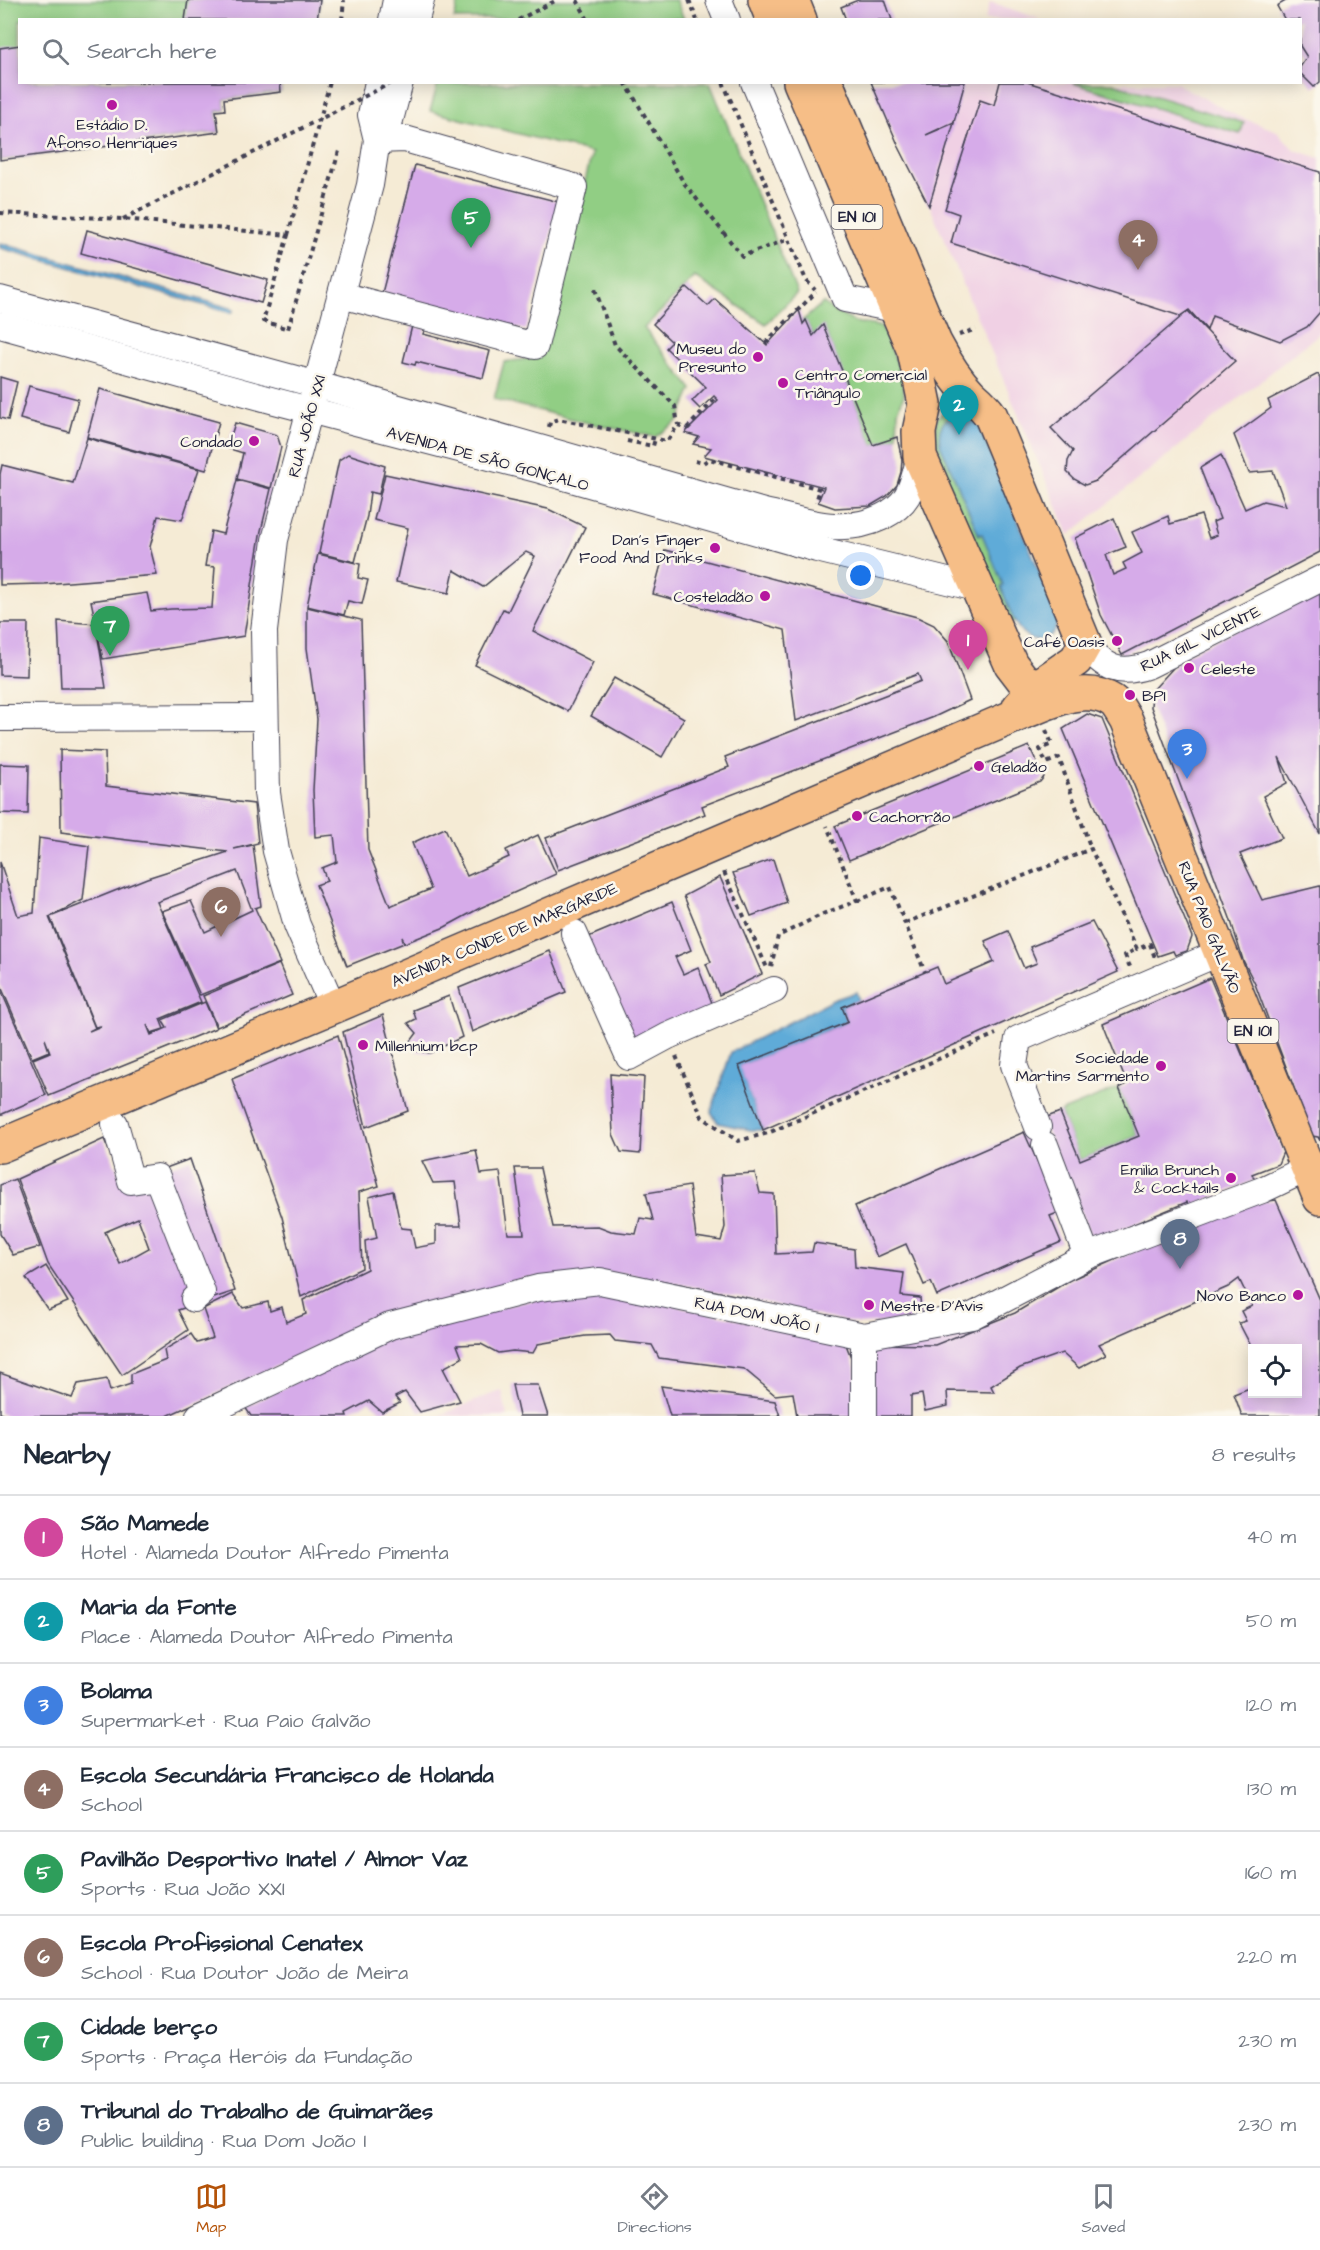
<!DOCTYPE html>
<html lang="en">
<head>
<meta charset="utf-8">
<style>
	:root { --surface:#fff; --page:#f2f2f3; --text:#1f2937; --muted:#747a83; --line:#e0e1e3; --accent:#b45309 }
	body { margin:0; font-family:"Architects Daughter",sans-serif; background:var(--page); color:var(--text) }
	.controls { position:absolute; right:18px; bottom:18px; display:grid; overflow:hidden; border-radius:0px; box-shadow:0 3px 15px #0003 }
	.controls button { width:54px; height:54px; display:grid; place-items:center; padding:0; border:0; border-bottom:2px solid var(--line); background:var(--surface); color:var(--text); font:30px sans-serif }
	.you { position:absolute; left:861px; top:576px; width:21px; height:21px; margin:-15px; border:4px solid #fff; border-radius:50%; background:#1a73e8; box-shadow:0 0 0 9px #1a73e833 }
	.badge { display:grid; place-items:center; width:39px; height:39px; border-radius:50%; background:var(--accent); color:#fff; font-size:20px; font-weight:700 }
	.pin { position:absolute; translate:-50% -50px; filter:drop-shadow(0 2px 3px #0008) }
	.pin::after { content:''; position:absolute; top:32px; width:21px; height:18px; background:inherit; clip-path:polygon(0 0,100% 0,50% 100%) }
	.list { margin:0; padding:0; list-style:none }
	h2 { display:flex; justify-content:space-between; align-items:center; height:78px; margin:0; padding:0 24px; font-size:26px }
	h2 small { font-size:20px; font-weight:400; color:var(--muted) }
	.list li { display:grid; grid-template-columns:39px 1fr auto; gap:18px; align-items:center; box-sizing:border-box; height:84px; padding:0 24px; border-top:2px solid var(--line) }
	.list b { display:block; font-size:22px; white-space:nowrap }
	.list p { margin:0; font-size:20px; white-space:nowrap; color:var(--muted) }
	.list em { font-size:20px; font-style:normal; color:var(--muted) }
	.icon { flex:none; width:33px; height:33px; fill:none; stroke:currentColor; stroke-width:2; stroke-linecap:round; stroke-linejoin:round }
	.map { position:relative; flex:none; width:1320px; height:1416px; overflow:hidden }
	.search { position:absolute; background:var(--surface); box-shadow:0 3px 15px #0003; left:18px; right:18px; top:18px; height:66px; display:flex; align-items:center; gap:15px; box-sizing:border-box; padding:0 21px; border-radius:0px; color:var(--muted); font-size:22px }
	.sheet { height:750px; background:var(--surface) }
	nav { display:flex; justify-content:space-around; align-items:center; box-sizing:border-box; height:84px; border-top:2px solid var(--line); background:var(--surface); font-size:16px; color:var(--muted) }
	nav a { display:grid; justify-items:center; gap:3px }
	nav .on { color:var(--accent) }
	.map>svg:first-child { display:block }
</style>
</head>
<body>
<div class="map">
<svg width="1320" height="1416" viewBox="0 0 1320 1416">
	<rect width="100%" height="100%" fill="#fbf7ec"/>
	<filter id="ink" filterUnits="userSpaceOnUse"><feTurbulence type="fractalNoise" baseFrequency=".0167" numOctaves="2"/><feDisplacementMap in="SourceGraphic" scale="12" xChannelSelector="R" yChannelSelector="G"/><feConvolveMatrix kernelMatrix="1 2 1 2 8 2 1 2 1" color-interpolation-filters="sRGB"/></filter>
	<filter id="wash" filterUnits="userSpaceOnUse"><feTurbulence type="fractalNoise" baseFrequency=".008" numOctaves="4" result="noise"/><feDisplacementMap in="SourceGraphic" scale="24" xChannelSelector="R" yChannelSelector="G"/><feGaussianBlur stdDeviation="1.35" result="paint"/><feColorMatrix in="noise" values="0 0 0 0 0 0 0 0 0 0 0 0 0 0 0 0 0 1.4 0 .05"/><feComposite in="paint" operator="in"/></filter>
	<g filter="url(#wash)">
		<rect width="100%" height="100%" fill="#f5ebd5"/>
		<g fill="#f0d0e4">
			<path d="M990,2L1040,19L985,20Z"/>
			<path d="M966,83H1176L1237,116L1277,131L1295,150L1320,158V333L1069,535L930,206Z"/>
			<path d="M253,845L261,906L255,909L292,995L217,1027L147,878Z"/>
			<path d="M502,1390L507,1416H438Z"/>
		</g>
		<g fill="#91ce84" stroke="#5a7860" stroke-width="1.5">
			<path d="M0,0H320L317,19L20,20V82H280L281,92L224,99L225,110L216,112L219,132L0,160Z"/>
			<path d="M459,0H676L684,19H454Z"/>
			<path d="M438,83H710L797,293L766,324L695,277L644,328L692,389L678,421L655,437L588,423L494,399L504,362L541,357L592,153L430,111Z"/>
			<path d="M1073,83H1113L1244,123L1240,134Z"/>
			<path d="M823,303L837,313L855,322L882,327L903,378L904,395L898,411L897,437L873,445L823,326L813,336L806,321L803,324L802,321Z"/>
			<path d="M954,407H964L974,410L1038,573L1016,520L939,436L979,535L982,534L1004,586L1001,587L1015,622L1008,624L933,447L937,418L945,411Z"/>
			<path d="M1119,1088L1139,1136L1080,1160L1060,1112Z"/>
		</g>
		<g fill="#5fabd8" stroke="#40668a" stroke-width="1.5">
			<path d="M0,243L234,309L232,313L0,248Z"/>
			<path d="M960,414L969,416L976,420L1059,618C1057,628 1053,636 1042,639C1017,645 1008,604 1001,587L1003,585L982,534L979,535L940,444C937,427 944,417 960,414Z"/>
			<path d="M856,992L859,1000L842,1007L848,1022L740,1066L763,1130H750L718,1123L711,1112L731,1052L833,1000Z"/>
		</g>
		<g id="blocks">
			<g fill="#d6abe9" fill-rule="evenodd">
				<path d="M188,0H320L317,20H185Z"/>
				<path d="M858,0H885L892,20H846L841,7Z"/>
				<path d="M1287,0H1320V82L1314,87L1300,73V67L1307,57L1300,46V20H1285L1277,6Z"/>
				<path d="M20,45V82H280L281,92L224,99L225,110L216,111L219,132L0,160V48Z"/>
				<path d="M871,82H965L954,122L926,135L954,123L929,206L899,147Z"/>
				<path d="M1000,82H1027L1320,172V312L1307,327L1280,341L1212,316L1207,330L1189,310L1180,316L951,243L959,214L945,209L980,100L994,105Z"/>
				<path d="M415,165L559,202L526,330L382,293Z"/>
				<path d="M87,230L268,280L261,303L81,253Z"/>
				<path d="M687,287L708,306L715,299L767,345L799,310L803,324L806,320L813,336L823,325L873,445L897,437L902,460L901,472L897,485L887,496L870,506L835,508L818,502L824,487L704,456L711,448L693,444L699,437L685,433L718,400L714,396L700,409L692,401L706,387L666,348L672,342L653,324Z"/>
				<path d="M1188,311L1235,361L1096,481L1085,485L1074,479L1067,472L1068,461L1073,451L1051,428Z"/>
				<path d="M412,326L425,329L423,334L490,351L483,378L416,362L415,365L403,362Z"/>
				<path d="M1318,374L1320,378V552L1122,655L1101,615L1075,538L1114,518L1126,547L1106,555L1113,575L1126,569L1123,563L1142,553L1132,532L1168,516L1170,524L1201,515L1209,538L1217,535L1213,522L1220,519L1200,468L1221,455L1245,509L1263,501L1286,506L1273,471L1249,473L1234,435L1271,408L1268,400Z"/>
				<path d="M0,377L17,382L8,420L0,418Z"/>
				<path d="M29,386L78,399L69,432L20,419Z"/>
				<path d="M100,389L219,422L206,470L87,437Z"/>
				<path d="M235,423L277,435L281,447L271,488L237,479L243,453L227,448Z"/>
				<path d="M87,438L199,469L182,520L158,516L150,547L157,575L44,584L0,585V474L2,465L73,483Z"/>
				<path d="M348,454L385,466L379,494L370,492L367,516L355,562L319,553L339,460Z"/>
				<path d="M385,474L548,509L585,527L533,631L593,662L568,711L475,665L503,609L508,611L535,556L526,552L483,587L454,570L449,593L396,582L408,528L374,520Z"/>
				<path d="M237,480L271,489L260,535L244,636L103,659L96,626L106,688H61L58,621L96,624L91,601L147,593L151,611L171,609L212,608L215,567L205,566L211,531L223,534Z"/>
				<path d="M665,550L917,617L934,625L948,641L970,700L934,717L702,806L705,814L558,870L546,838L729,767L725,757L921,681L918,674L796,721L785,630L653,594Z"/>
				<path d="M318,554L360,564L358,578L368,580L362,604L348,601L344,615L307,606Z"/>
				<path d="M1320,587V834L1279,757L1287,783L1263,796L1282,838L1240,854L1262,900L1320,886V1141L1318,1137L1312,1136L1255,984L1243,960L1230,918L1151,707L1152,691L1183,657Z"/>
				<path d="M307,607L361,620L368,850L390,906L431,889L412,843L445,828L467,876L509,857L506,850L538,835L556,874L480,908L445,927L405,943L402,937L404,943L347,966L316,885L327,881L322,868L337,862L334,835L315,837L313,790L317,719L307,648Z"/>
				<path d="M0,623H28L27,676L0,675Z"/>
				<path d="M614,678L684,718L662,757L591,716Z"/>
				<path d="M1087,714L1102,719L1192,937L1187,951L1175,955L1173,951L1158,956L1063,729Z"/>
				<path d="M1029,746L1044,777L1040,782L849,860L835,826Z"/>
				<path d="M60,750L105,752L106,786L254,804L258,843L234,849L253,845L261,906L255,908L280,963L200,995L162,911L191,901L205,932L252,910L237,871L157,902L201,1002L160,1019L164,1029L151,1033L147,1025L151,1035L167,1028L162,1020L205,1002L216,1028L49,1096L33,1059L50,1052L45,1039L49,1051L32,1058L0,984V862L18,916L34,913L39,838L89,846L83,900L49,917L95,1028L89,1031L101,1026L95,1027L50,917L147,878L228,852L61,832Z"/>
				<path d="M0,764L29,765L28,814L0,813Z"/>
				<path d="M773,859L787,903L751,916L733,873Z"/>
				<path d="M720,877L762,974L719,995L706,964L711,962L684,896Z"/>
				<path d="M672,902L691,950L675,957L683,974L698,967L714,1008L638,1039L622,1035L586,938Z"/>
				<path d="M1092,922L1118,972L763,1130L739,1066L848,1022L842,1007L937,967L944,984L994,962L985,941L1008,931L1024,968L1037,963L1030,947Z"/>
				<path d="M550,951L566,992L472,1032L459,988Z"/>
				<path d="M279,964L292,995L217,1027L203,996Z"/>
				<path d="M1210,978L1283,1152L1278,1164L1252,1174L1255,1180L1189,1207L1187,1202L1093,1241L1042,1119L1060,1112L1080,1160L1139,1136L1119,1088L1127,1084L1103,1024Z"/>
				<path d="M0,988L46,1095L0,1115Z"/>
				<path d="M449,996L462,1037L430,1053L416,1051L411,1041L417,1033L408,1023L416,1019L413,1010Z"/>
				<path d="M383,1015L408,1111L366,1127L343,1032Z"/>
				<path d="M338,1035L379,1186L359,1192L362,1268L301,1297L282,1217L232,1079Z"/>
				<path d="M610,1074L644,1077L640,1154L621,1152L613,1134Z"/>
				<path d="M1024,1132L1060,1212L1050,1216L1061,1242L937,1296L931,1282L924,1285L906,1244L877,1257L855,1206Z"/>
				<path d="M104,1139L123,1184L190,1159L235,1291L178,1310L188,1330L122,1375L48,1264L17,1179ZM138,1218L149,1248L120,1264L105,1232Z"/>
				<path d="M476,1150L481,1174L500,1172L508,1234H524L515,1168H540L553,1227L598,1226L611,1231L636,1234L640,1218L653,1220L646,1193L689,1186L696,1237L721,1241L725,1227L721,1175L755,1173L760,1193L774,1194L776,1254L812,1252L814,1243L854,1249L855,1267L904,1273L901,1296L920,1298L922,1320L860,1324L819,1316L740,1296L624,1273L524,1278L320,1346L167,1416H8L0,1413V1373L72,1398L78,1384L107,1379L110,1391L131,1384V1374L166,1360L164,1350L191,1334L197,1343L213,1338L203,1309L233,1294L243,1308L268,1302L270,1311L282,1307L286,1322L306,1314L303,1300L367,1269L365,1241L377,1238L369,1197L393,1191L401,1228L411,1229L415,1248L436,1244V1226H461L455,1182L433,1183L422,1161Z"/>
				<path d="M15,1179L40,1247L13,1255L0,1234V1185Z"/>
				<path d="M1276,1200L1320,1300V1416H1242L1234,1394L1252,1387V1394H1298V1348H1252L1239,1323L1246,1321L1241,1311L1252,1306L1239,1279L1228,1287L1099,1344L1106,1354L1079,1368L1062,1353L1020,1368L991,1386L994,1392L947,1391L948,1406L925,1411L922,1394L911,1396V1416H875L872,1344L935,1345L1015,1313L1070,1280L1133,1252L1252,1203Z"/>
				<path d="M46,1266L68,1302L48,1310L26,1278Z"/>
				<path d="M592,1288L845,1342L855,1368L858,1416H797L793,1393L775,1395L744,1369L659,1358L652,1345L615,1341L610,1335L585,1336L538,1344L533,1353L513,1351L498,1353L481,1344L457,1345L462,1358L443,1368L460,1401L420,1412L405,1392L395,1397L400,1403L382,1412L369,1401L346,1413L347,1416H251L245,1407L353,1353L426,1323Z"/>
				<path d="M512,1385H538L548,1416H519Z"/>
				<path d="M661,1386L775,1401L780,1416H670Z"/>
			</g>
		</g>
	</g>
	<g filter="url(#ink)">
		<use href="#blocks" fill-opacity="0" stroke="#424052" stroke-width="1.5"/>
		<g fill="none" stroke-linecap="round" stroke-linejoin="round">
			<defs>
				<g id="minor">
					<path d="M719,0L727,20"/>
					<path d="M392,20L396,0"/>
					<path d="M416,20L421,0"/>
					<path d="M754,82L845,299L895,309"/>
					<path d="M377,140L389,124L400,82"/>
					<path d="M341,295L535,346L574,187L405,139L377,140"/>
					<path d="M0,299L318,385L764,512C806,521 842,536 882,517C892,512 901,506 907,496C914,484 916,470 920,457"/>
					<path d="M0,325L271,400L540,470L817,549L976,588"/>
					<path d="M1085,644C1104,668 1118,676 1149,665L1320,579"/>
					<path d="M0,718L264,717"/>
					<path d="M574,933L629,1057L668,1036L774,990"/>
					<path d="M333,1007L297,925L276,851L267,793L264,631L275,540L370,185L377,140L371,115L378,82"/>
					<path d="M115,1124L131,1181L157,1177L202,1292L194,1299"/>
					<path d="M1038,1127L1014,1065L1018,1039L1221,952"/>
					<path d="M1045,1145L1087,1256"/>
					<path d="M864,1336V1416"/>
					<path d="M199,1416L390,1326L538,1288L600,1281L864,1336L972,1316L1087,1256L1262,1190L1308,1168"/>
				</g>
				<g id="major">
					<path d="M765,0L773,20"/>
					<path d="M792,0L800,20"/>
					<path d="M800,82L914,351L925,404L919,432L920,457L1011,664L1024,681L1057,692"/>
					<path d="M826,82L935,343C945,362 956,380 971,395C979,402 985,407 991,416L1085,644L1076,660L1037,687L1019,707"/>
					<path d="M0,1146L333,1007L1022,713C1049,703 1084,683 1112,701C1118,705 1122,714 1126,720L1320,1198"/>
				</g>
			</defs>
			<use href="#minor" stroke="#424052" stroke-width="28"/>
			<use href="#major" stroke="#424052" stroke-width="36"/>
			<g stroke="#424052" stroke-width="4" stroke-dasharray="4.5 4.5" stroke-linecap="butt">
				<path d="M577,0L588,20"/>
				<path d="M689,0L697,20"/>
				<path d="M342,20L344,0"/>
				<path d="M518,20L557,0"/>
				<path d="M625,82L684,183L742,256L789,239"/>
				<path d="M723,82L806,280L815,290"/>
				<path d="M0,213L123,219L288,235L263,321L288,329L339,151"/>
				<path d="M288,235L330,82"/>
				<path d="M595,289L615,345L675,406L678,425"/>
				<path d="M959,335L976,329"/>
				<path d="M765,343L816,292"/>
				<path d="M549,427L550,422L558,419L667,441L678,425L687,428L716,398"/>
				<path d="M627,441L653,446L655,439"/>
				<path d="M695,461L703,463L709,459L820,489L816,502"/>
				<path d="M1046,730L1052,744L1040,749L1046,763L1059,758L1091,849"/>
				<path d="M724,872L768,970"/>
				<path d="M857,901L890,887L925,972"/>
				<path d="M905,923L1091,849L1137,949L1150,944L1154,955H1152"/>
				<path d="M1131,964L1129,965L1125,955L1137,949"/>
				<path d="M771,967L778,936L825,913L857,901L827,826"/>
				<path d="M676,1056L702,1117L738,1141L768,1133L996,1034"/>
			</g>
			<use href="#minor" stroke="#fff" stroke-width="26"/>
			<use href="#major" stroke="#f6be87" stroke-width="33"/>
			<path stroke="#424052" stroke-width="4" stroke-dasharray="4.5 4.5" stroke-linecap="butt" d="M123,219L393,82"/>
		</g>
	</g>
	<g fill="#b5179e" stroke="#fbf7ec" stroke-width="2">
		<circle cx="112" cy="105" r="6"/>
		<circle cx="758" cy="357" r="6"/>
		<circle cx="783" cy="383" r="6"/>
		<circle cx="254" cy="441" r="6"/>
		<circle cx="715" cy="548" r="6"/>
		<circle cx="765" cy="596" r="6"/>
		<circle cx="1117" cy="641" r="6"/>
		<circle cx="1189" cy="668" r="6"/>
		<circle cx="1130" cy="695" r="6"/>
		<circle cx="979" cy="766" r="6"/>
		<circle cx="857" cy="816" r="6"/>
		<circle cx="363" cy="1045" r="6"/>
		<circle cx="1161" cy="1066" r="6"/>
		<circle cx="1231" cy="1178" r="6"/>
		<circle cx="1298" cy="1295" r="6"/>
		<circle cx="869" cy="1305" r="6"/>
	</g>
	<g text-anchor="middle" stroke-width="5" stroke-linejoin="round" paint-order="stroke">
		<g fill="#fbf7ec" stroke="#636270" stroke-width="1.5">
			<rect x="831.5" y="205" width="51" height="24" rx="4.5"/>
			<rect x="1227.5" y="1019" width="51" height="24" rx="4.5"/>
		</g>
		<g font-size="15" font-weight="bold" fill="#22223b">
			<text x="857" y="222">EN 101</text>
			<text x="1253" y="1036">EN 101</text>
		</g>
		<g font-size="16" fill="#22223b" stroke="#fbf7ec" text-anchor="end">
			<text x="112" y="130" text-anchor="middle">Estádio D.<tspan x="112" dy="18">Afonso Henriques</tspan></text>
			<text x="746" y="354">Museu do<tspan x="746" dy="18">Presunto</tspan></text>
			<text x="795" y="380" text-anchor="start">Centro Comercial<tspan x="795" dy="18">Triângulo</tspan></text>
			<text x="242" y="447">Condado</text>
			<text x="703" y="545">Dan's Finger<tspan x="703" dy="18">Food And Drinks</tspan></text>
			<text x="753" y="602">Costeladão</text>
			<text x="1105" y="647">Café Oasis</text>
			<text x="1201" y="674" text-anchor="start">Celeste</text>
			<text x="1142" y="701" text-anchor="start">BPI</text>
			<text x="991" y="772" text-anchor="start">Geladão</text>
			<text x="869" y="822" text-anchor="start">Cachorrão</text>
			<text x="375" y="1051" text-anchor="start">Millennium bcp</text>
			<text x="1149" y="1063">Sociedade<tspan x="1149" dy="18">Martins Sarmento</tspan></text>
			<text x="1219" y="1175">Emilia Brunch<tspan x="1219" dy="18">&amp; Cocktails</tspan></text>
			<text x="1286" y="1301">Novo Banco</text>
			<text x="881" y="1311" text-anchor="start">Mestre D'Avis</text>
		</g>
		<g font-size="16" fill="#22223b" stroke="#fbf7ec">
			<text transform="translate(306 426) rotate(-75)" y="6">RUA JOÃO XXI</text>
			<text transform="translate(488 458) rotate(15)" y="6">AVENIDA DE SÃO GONÇALO</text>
			<text transform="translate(1200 638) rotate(-26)" y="6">RUA GIL VICENTE</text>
			<text transform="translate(1210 927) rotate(68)" y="6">RUA PAIO GALVÃO</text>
			<text transform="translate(504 934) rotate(-23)" y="6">AVENIDA CONDE DE MARGARIDE</text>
			<text transform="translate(757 1314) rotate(12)" y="6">RUA DOM JOÃO I</text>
		</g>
	</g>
</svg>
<div class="controls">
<button><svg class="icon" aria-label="locate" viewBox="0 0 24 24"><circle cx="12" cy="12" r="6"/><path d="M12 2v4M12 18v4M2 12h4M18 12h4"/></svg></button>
</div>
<div class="you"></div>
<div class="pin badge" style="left:968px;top:670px;background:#d1479c">1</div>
<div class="pin badge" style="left:959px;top:435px;background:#0f9aa8">2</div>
<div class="pin badge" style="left:1187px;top:779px;background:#3f7fe0">3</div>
<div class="pin badge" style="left:1138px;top:270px;background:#8d6e63">4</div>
<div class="pin badge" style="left:471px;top:248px;background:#2e9e5b">5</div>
<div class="pin badge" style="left:221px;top:937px;background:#8d6e63">6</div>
<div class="pin badge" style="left:110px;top:656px;background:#2e9e5b">7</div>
<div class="pin badge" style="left:1180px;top:1269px;background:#5c6f8a">8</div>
<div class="search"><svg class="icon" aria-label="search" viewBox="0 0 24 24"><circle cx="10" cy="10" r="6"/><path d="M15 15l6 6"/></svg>Search here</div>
</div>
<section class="sheet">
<h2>Nearby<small>8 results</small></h2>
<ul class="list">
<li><span class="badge" style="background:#d1479c">1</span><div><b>São Mamede</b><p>Hotel · Alameda Doutor Alfredo Pimenta</p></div><em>40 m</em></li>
<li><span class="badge" style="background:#0f9aa8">2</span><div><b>Maria da Fonte</b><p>Place · Alameda Doutor Alfredo Pimenta</p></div><em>50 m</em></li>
<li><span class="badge" style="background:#3f7fe0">3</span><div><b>Bolama</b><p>Supermarket · Rua Paio Galvão</p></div><em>120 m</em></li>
<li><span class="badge" style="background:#8d6e63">4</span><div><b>Escola Secundária Francisco de Holanda</b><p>School</p></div><em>130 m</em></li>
<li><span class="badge" style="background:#2e9e5b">5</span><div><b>Pavilhão Desportivo Inatel / Almor Vaz</b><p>Sports · Rua João XXI</p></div><em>160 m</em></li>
<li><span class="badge" style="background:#8d6e63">6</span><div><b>Escola Profissional Cenatex</b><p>School · Rua Doutor João de Meira</p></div><em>220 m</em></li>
<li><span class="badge" style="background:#2e9e5b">7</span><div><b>Cidade berço</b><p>Sports · Praça Heróis da Fundação</p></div><em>230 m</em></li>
<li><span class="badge" style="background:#5c6f8a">8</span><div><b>Tribunal do Trabalho de Guimarães</b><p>Public building · Rua Dom João I</p></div><em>230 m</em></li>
</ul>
</section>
<nav>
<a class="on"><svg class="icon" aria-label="map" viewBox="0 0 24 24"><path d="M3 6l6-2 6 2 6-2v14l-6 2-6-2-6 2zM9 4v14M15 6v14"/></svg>Map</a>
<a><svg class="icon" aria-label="directions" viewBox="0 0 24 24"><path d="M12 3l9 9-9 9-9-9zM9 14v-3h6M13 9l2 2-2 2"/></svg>Directions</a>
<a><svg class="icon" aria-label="saved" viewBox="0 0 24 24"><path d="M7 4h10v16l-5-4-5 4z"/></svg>Saved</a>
</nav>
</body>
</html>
